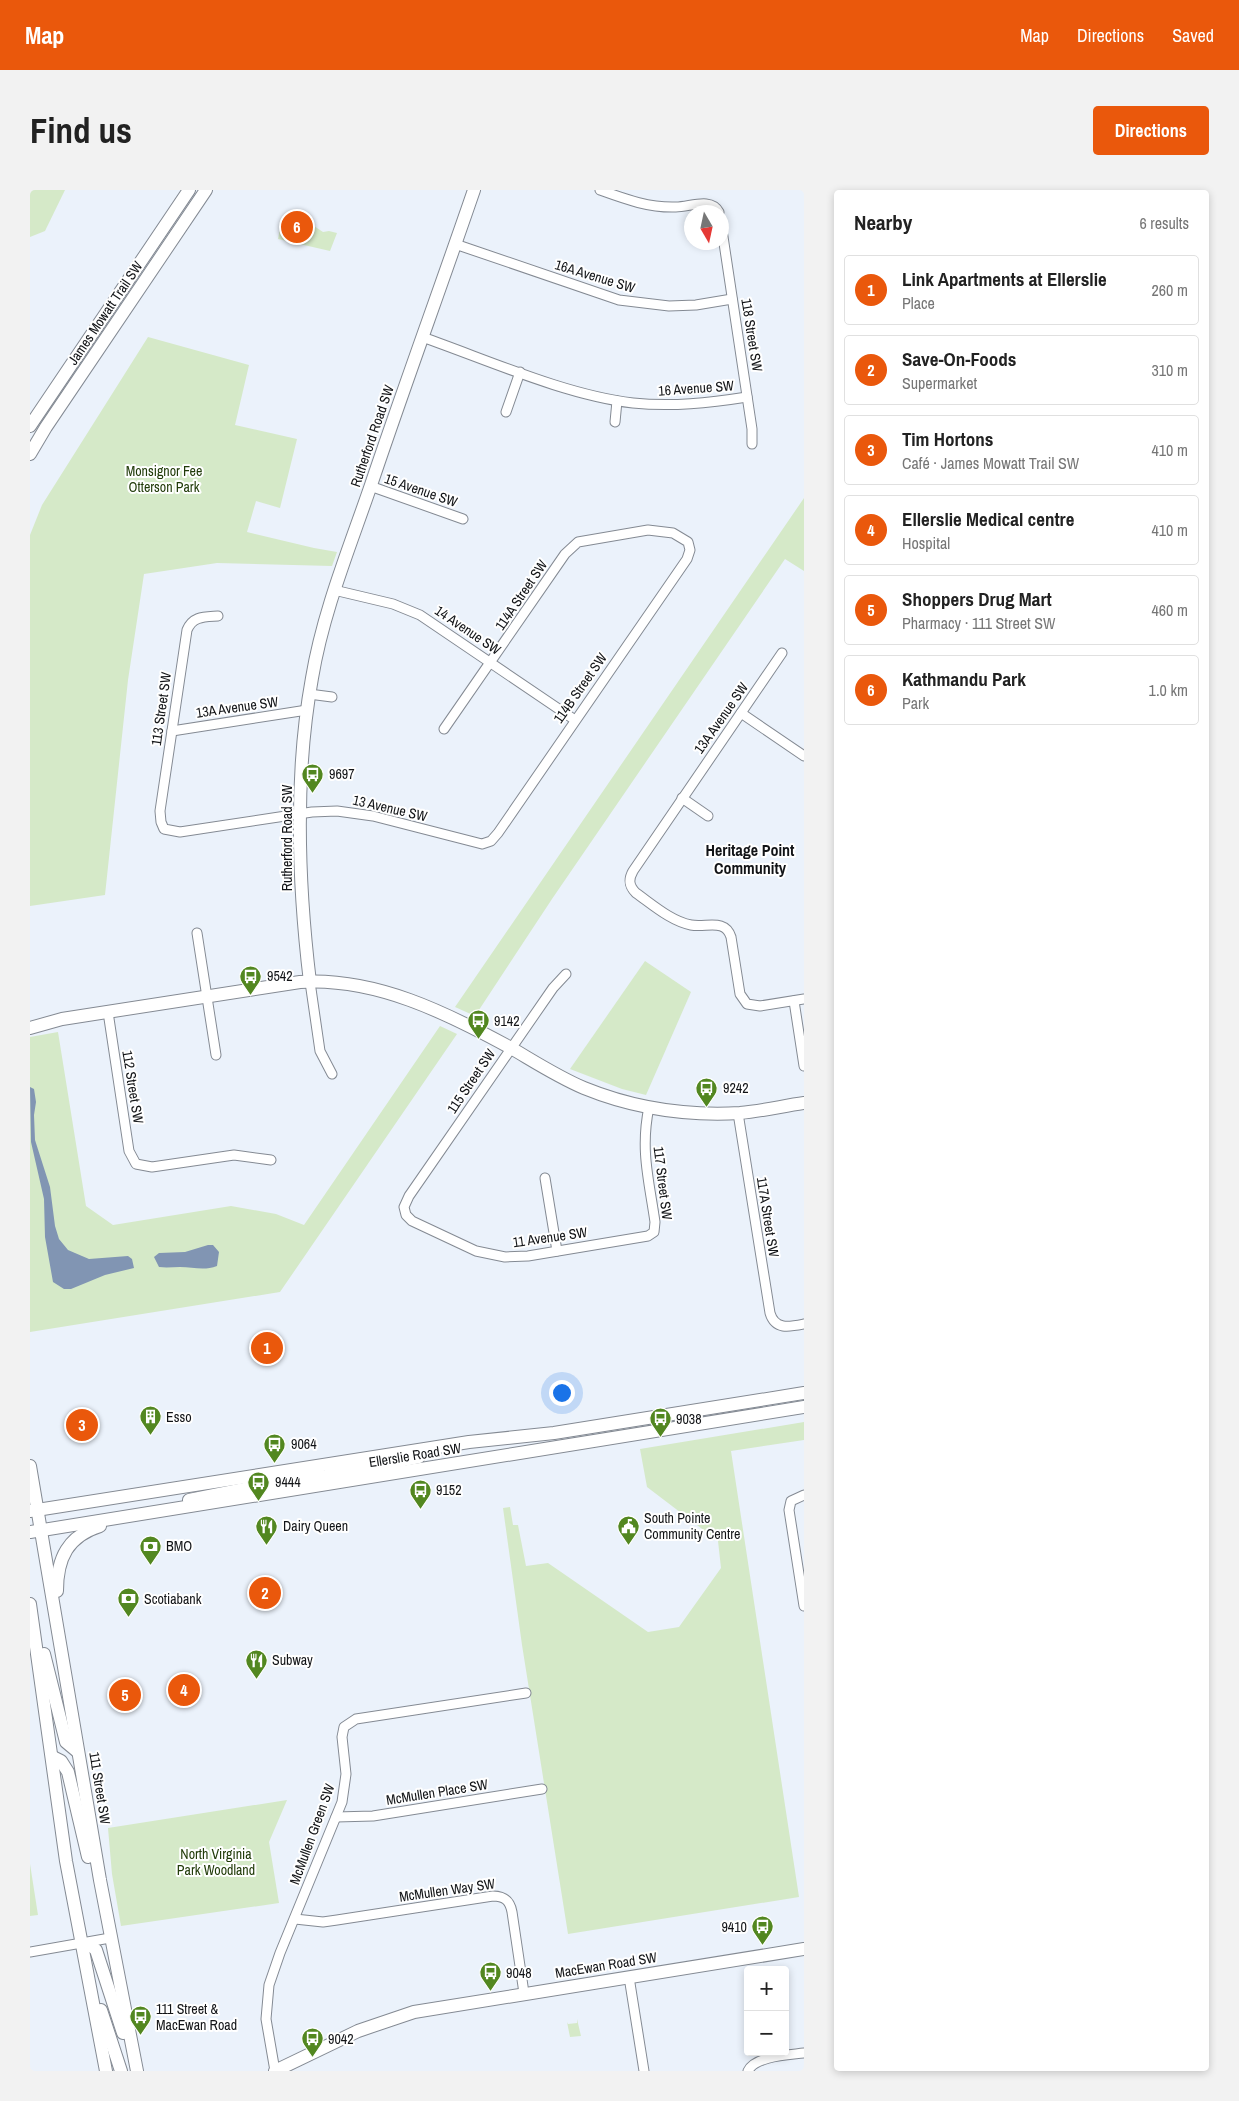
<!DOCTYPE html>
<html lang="en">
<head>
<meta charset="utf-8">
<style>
	:root { --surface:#fff; --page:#f2f2f2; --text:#222; --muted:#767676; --line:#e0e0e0; --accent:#ea580c }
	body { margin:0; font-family:"Archivo Narrow",sans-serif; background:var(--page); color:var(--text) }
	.controls { position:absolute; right:15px; bottom:15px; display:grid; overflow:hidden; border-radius:5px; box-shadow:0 2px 8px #0003 }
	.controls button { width:45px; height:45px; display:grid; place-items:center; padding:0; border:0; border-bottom:1px solid var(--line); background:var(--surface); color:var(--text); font:25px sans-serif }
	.compass { position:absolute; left:654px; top:15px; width:45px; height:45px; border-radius:50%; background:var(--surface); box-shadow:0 2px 8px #0003; rotate:171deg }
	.you { position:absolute; left:531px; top:1202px; width:18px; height:18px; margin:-12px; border:4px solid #fff; border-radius:50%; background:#1a73e8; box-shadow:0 0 0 8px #1a73e833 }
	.badge { display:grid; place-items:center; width:32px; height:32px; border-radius:50%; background:var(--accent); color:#fff; font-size:16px; font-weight:700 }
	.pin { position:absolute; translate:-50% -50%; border:2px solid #fff; box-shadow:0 1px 5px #0006 }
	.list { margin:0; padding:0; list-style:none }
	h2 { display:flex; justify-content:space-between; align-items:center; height:65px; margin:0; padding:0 20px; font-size:21px }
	h2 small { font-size:16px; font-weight:400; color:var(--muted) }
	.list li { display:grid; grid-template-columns:32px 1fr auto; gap:15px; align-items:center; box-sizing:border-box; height:70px; margin:0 10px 10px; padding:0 10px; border:1px solid var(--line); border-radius:5px }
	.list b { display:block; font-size:19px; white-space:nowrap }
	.list p { margin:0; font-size:16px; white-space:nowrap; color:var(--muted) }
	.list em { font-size:16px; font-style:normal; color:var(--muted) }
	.map { position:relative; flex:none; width:774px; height:1881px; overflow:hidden; border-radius:5px }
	header { display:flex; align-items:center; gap:30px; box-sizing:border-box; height:70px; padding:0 25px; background:var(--accent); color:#fff }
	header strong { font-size:24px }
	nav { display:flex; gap:28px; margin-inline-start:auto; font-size:18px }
	.intro { display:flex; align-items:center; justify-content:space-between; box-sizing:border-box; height:120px; padding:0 30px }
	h1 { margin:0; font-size:35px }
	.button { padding:12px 22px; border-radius:5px; background:var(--accent); color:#fff; font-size:18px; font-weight:700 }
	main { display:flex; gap:30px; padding:0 30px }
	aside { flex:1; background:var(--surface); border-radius:5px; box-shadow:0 2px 8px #0003 }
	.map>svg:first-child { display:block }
</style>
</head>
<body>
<header>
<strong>Map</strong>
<nav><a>Map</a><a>Directions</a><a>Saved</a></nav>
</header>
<div class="intro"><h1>Find us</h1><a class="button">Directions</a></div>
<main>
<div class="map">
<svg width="774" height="1881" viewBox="0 0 774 1881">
	<rect width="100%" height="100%" fill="#ebf2fb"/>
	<g fill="#d5e9c8">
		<path d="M0,0H35L15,41L0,47Z"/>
		<path d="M260,20L293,42L299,41L307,43L300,61L248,49L251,33Z"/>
		<path d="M118,147L219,175L205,235L267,249L250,318L226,311L217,342L284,358L307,362L302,376L187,373L114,384L98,490L75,705L0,716V345L12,315Z"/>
		<path d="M774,308V381L755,369L522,709L445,826L425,817Z"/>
		<path d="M615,771L661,802L616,905L592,899L540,879Z"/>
		<path d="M410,836L427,844L250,1102L0,1142V847L28,842L56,1016L83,1035L201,1016L246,1024L274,1035Z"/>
		<path d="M774,1232V1250L701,1261L769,1707L538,1744L492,1455L473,1318L480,1317L483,1335H488L496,1376L518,1373L618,1442L649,1437L691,1378L688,1351L617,1297L610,1259Z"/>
		<path d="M257,1610L239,1652L249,1713L91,1736L82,1684L78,1638Z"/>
		<path d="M0,1674L8,1725L0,1726Z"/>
		<path d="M547,1829L551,1846L540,1847L537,1832L538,1834L547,1833Z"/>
	</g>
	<g fill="#8195b3">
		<path d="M0,897L4,899L6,912L4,925L5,950L20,997L25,1036L29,1049L38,1060L59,1069L98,1066L102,1069L104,1078L75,1085L41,1099H34L23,1092L15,1047L14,1009L1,952Z"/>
		<path d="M178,1055H183L189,1062L187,1076C174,1081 163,1077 150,1077C143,1077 137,1078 129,1077L124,1067L129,1063L155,1062Z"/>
	</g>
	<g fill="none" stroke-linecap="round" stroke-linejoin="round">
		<defs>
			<g id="street">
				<path d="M570,0C595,9 619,18 646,17C660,17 681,7 689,22"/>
				<path d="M692,40L722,239V254"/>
				<path d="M425,54L589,110L639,116L666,115L702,109"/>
				<path d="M392,147C458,170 535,205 603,213C642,217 679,213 717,207"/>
				<path d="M476,222L490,182"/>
				<path d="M585,232L587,211"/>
				<path d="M340,296L433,329"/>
				<path d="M304,400L363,414L390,425L545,530"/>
				<path d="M188,426C174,427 163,426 157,440L130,621L131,632L134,639L150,642L282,622L307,621L343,626L452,654L461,651L468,643L657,369L660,360L658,352L643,343L618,340L548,352L535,364L414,539"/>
				<path d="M752,463L603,681C598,690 599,696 606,703C623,715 641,731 661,735C676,738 695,728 701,747L710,804L717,814L730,816L774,809"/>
				<path d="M279,504L302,507"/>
				<path d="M711,523L774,566"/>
				<path d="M142,541L277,520"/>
				<path d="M652,608L678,626"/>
				<path d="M167,743L186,865"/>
				<path d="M536,784L523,798L379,1006L374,1017L376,1025L382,1031L446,1061L475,1067L498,1066L618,1046L624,1042L625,1032C619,990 610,960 619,917"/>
				<path d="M280,792L290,861L302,884"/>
				<path d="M764,811L774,876"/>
				<path d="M78,822L99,961L106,974L122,977L204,965L241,970"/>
				<path d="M708,923L740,1123C745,1140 759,1137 774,1134"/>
				<path d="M515,988L527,1061"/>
				<path d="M774,1305L761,1311L759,1320L774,1416"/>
				<path d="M306,1627L343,1626L512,1599"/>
				<path d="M265,1729L293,1732L307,1730L463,1706C475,1706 480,1711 482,1722L494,1803"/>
				<path d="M0,1762L80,1748"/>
				<path d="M599,1787L614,1881"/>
				<path d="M245,1881L236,1829L239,1795L250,1763L312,1612L316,1584L312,1547L314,1537L326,1529L496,1503"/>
				<path d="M718,1881C725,1866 759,1865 774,1863"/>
			</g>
			<g id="secondary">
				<path d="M0,236L159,0"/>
				<path d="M0,264L16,237L176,0"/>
				<path d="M280,792C268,693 264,587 282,488C293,422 319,359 341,295C374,197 410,99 444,0"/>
				<path d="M0,838L32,829L270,792C345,787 417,823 481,858C505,872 528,887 554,898C603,918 657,926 710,923C732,921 753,916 774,913"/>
				<path d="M0,1276L70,1690L107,1881"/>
				<path d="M284,1295L291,1288L302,1284L389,1267"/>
				<path d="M159,1310L280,1286L290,1276"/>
				<path d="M0,1321L439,1252L524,1243L774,1203"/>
				<path d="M0,1342L774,1217"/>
				<path d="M27,1401C27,1368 38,1346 70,1336"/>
				<path d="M0,1414L36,1671L76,1881"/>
				<path d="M14,1464L36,1552L48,1562"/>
				<path d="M23,1567L31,1571L38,1582L58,1667"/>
				<path d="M51,1753L60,1755L66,1760L93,1843"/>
				<path d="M71,1820L91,1881"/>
				<path d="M245,1881L328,1841L384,1822L774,1759"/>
			</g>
		</defs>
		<use href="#street" stroke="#848a93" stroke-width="11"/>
		<use href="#secondary" stroke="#848a93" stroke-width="14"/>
		<use href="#street" stroke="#fff" stroke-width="9"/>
		<use href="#secondary" stroke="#fff" stroke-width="12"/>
	</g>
	<defs>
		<symbol id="bus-pin" viewBox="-11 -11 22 30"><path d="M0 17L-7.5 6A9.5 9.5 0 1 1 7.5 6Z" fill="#528720" stroke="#fff"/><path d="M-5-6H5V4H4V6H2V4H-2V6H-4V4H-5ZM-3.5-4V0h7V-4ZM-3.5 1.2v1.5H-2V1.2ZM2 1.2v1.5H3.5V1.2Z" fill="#fff"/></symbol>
		<symbol id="building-pin" viewBox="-11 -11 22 30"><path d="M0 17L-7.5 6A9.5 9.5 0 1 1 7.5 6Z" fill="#528720" stroke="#fff"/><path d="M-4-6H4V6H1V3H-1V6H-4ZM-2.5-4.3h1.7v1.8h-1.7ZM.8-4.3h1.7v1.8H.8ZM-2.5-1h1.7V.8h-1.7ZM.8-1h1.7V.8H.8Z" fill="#fff"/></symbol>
		<symbol id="restaurant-pin" viewBox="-11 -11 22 30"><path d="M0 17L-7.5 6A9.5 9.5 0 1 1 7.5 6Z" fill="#528720" stroke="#fff"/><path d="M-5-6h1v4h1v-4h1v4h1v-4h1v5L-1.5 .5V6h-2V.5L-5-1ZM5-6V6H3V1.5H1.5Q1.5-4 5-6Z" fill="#fff"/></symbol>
		<symbol id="civic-pin" viewBox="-11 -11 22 30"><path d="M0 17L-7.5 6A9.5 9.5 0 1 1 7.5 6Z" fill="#528720" stroke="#fff"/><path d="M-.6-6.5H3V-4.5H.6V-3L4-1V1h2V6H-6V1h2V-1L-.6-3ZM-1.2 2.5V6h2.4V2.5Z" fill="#fff"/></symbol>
		<symbol id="bank-pin" viewBox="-11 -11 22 30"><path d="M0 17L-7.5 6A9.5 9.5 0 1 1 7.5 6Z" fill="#528720" stroke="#fff"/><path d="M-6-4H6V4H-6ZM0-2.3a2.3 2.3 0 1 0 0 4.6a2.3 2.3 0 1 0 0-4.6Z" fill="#fff"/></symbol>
	</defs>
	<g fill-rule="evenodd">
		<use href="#bus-pin" x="270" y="572" width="25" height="34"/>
		<use href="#bus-pin" x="208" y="774" width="25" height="34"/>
		<use href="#bus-pin" x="436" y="818" width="25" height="34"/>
		<use href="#bus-pin" x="664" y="886" width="25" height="34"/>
		<use href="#building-pin" x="108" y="1214" width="25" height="34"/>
		<use href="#bus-pin" x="618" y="1216" width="25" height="34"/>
		<use href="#bus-pin" x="232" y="1242" width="25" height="34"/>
		<use href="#bus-pin" x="216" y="1280" width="25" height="34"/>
		<use href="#bus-pin" x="378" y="1288" width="25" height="34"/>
		<use href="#restaurant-pin" x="224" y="1324" width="25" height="34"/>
		<use href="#civic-pin" x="586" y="1324" width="25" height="34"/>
		<use href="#bank-pin" x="108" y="1344" width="25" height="34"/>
		<use href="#bank-pin" x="86" y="1396" width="25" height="34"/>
		<use href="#restaurant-pin" x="214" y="1458" width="25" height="34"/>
		<use href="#bus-pin" x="720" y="1724" width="25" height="34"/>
		<use href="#bus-pin" x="448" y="1770" width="25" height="34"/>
		<use href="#bus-pin" x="98" y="1814" width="25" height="34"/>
		<use href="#bus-pin" x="270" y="1836" width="25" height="34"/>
	</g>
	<g text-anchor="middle" stroke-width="4" stroke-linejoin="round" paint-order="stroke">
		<g font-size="14" fill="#121417" stroke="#fff">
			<text transform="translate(565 86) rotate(17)" y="5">16A Avenue SW</text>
			<text transform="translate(75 123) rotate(-56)" y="5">James Mowatt Trail SW</text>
			<text transform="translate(722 145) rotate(81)" y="5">118 Street SW</text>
			<text transform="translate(666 198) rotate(-4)" y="5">16 Avenue SW</text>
			<text transform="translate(342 246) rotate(-71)" y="5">Rutherford Road SW</text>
			<text transform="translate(391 300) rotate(19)" y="5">15 Avenue SW</text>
			<text transform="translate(491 405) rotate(-56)" y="5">114A Street SW</text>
			<text transform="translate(438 440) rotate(34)" y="5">14 Avenue SW</text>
			<text transform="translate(550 498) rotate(-55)" y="5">114B Street SW</text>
			<text transform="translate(207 517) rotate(-8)" y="5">13A Avenue SW</text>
			<text transform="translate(131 519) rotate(-82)" y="5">113 Street SW</text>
			<text transform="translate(691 528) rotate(-55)" y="5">13A Avenue SW</text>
			<text transform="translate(360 618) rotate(13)" y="5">13 Avenue SW</text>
			<text transform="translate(257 648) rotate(-90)" y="5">Rutherford Road SW</text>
			<text transform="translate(441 891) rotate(-56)" y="5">115 Street SW</text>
			<text transform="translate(103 897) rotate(81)" y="5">112 Street SW</text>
			<text transform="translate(633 993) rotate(83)" y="5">117 Street SW</text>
			<text transform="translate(738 1027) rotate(81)" y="5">117A Street SW</text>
			<text transform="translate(520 1047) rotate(-8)" y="5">11 Avenue SW</text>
			<text transform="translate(385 1265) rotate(-9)" y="5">Ellerslie Road SW</text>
			<text transform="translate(70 1598) rotate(81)" y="5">111 Street SW</text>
			<text transform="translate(407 1602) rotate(-9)" y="5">McMullen Place SW</text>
			<text transform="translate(282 1644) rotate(-70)" y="5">McMullen Green SW</text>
			<text transform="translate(417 1700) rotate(-8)" y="5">McMullen Way SW</text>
			<text transform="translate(576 1775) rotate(-9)" y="5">MacEwan Road SW</text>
		</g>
		<g font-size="14" fill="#213b09" stroke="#fff">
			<text x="134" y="286">Monsignor Fee<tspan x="134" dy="16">Otterson Park</tspan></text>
			<text x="186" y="1669">North Virginia<tspan x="186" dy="16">Park Woodland</tspan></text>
		</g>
		<g font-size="14" fill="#121417" stroke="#fff" text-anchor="start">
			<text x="299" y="589">9697</text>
			<text x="237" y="791">9542</text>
			<text x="464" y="836">9142</text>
			<text x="693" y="903">9242</text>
			<text x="136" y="1232">Esso</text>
			<text x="646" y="1234">9038</text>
			<text x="261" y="1259">9064</text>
			<text x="245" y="1297">9444</text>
			<text x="406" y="1305">9152</text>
			<text x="614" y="1333">South Pointe<tspan x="614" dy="16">Community Centre</tspan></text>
			<text x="253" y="1341">Dairy Queen</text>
			<text x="136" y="1361">BMO</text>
			<text x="114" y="1414">Scotiabank</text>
			<text x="242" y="1475">Subway</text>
			<text x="717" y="1742" text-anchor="end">9410</text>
			<text x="476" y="1788">9048</text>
			<text x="126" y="1824">111 Street &amp;<tspan x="126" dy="16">MacEwan Road</tspan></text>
			<text x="298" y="1854">9042</text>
		</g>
		<g font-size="16" font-weight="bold" fill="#121417" stroke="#fff">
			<text x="720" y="666">Heritage Point<tspan x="720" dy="18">Community</tspan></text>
		</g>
	</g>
</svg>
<div class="controls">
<button>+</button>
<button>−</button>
</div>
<svg class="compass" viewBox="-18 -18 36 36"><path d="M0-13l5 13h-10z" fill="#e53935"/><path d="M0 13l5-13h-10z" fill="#767676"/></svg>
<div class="you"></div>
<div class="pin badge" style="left:237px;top:1158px">1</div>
<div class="pin badge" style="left:235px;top:1403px">2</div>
<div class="pin badge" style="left:52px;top:1235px">3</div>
<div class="pin badge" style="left:154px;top:1500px">4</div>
<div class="pin badge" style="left:95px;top:1505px">5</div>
<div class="pin badge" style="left:267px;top:37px">6</div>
</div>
<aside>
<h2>Nearby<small>6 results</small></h2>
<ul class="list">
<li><span class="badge">1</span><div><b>Link Apartments at Ellerslie</b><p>Place</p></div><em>260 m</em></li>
<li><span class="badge">2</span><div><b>Save-On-Foods</b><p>Supermarket</p></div><em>310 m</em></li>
<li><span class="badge">3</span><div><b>Tim Hortons</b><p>Café · James Mowatt Trail SW</p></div><em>410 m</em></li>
<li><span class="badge">4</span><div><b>Ellerslie Medical centre</b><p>Hospital</p></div><em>410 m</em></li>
<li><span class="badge">5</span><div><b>Shoppers Drug Mart</b><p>Pharmacy · 111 Street SW</p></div><em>460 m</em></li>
<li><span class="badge">6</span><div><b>Kathmandu Park</b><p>Park</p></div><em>1.0 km</em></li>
</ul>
</aside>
</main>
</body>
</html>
